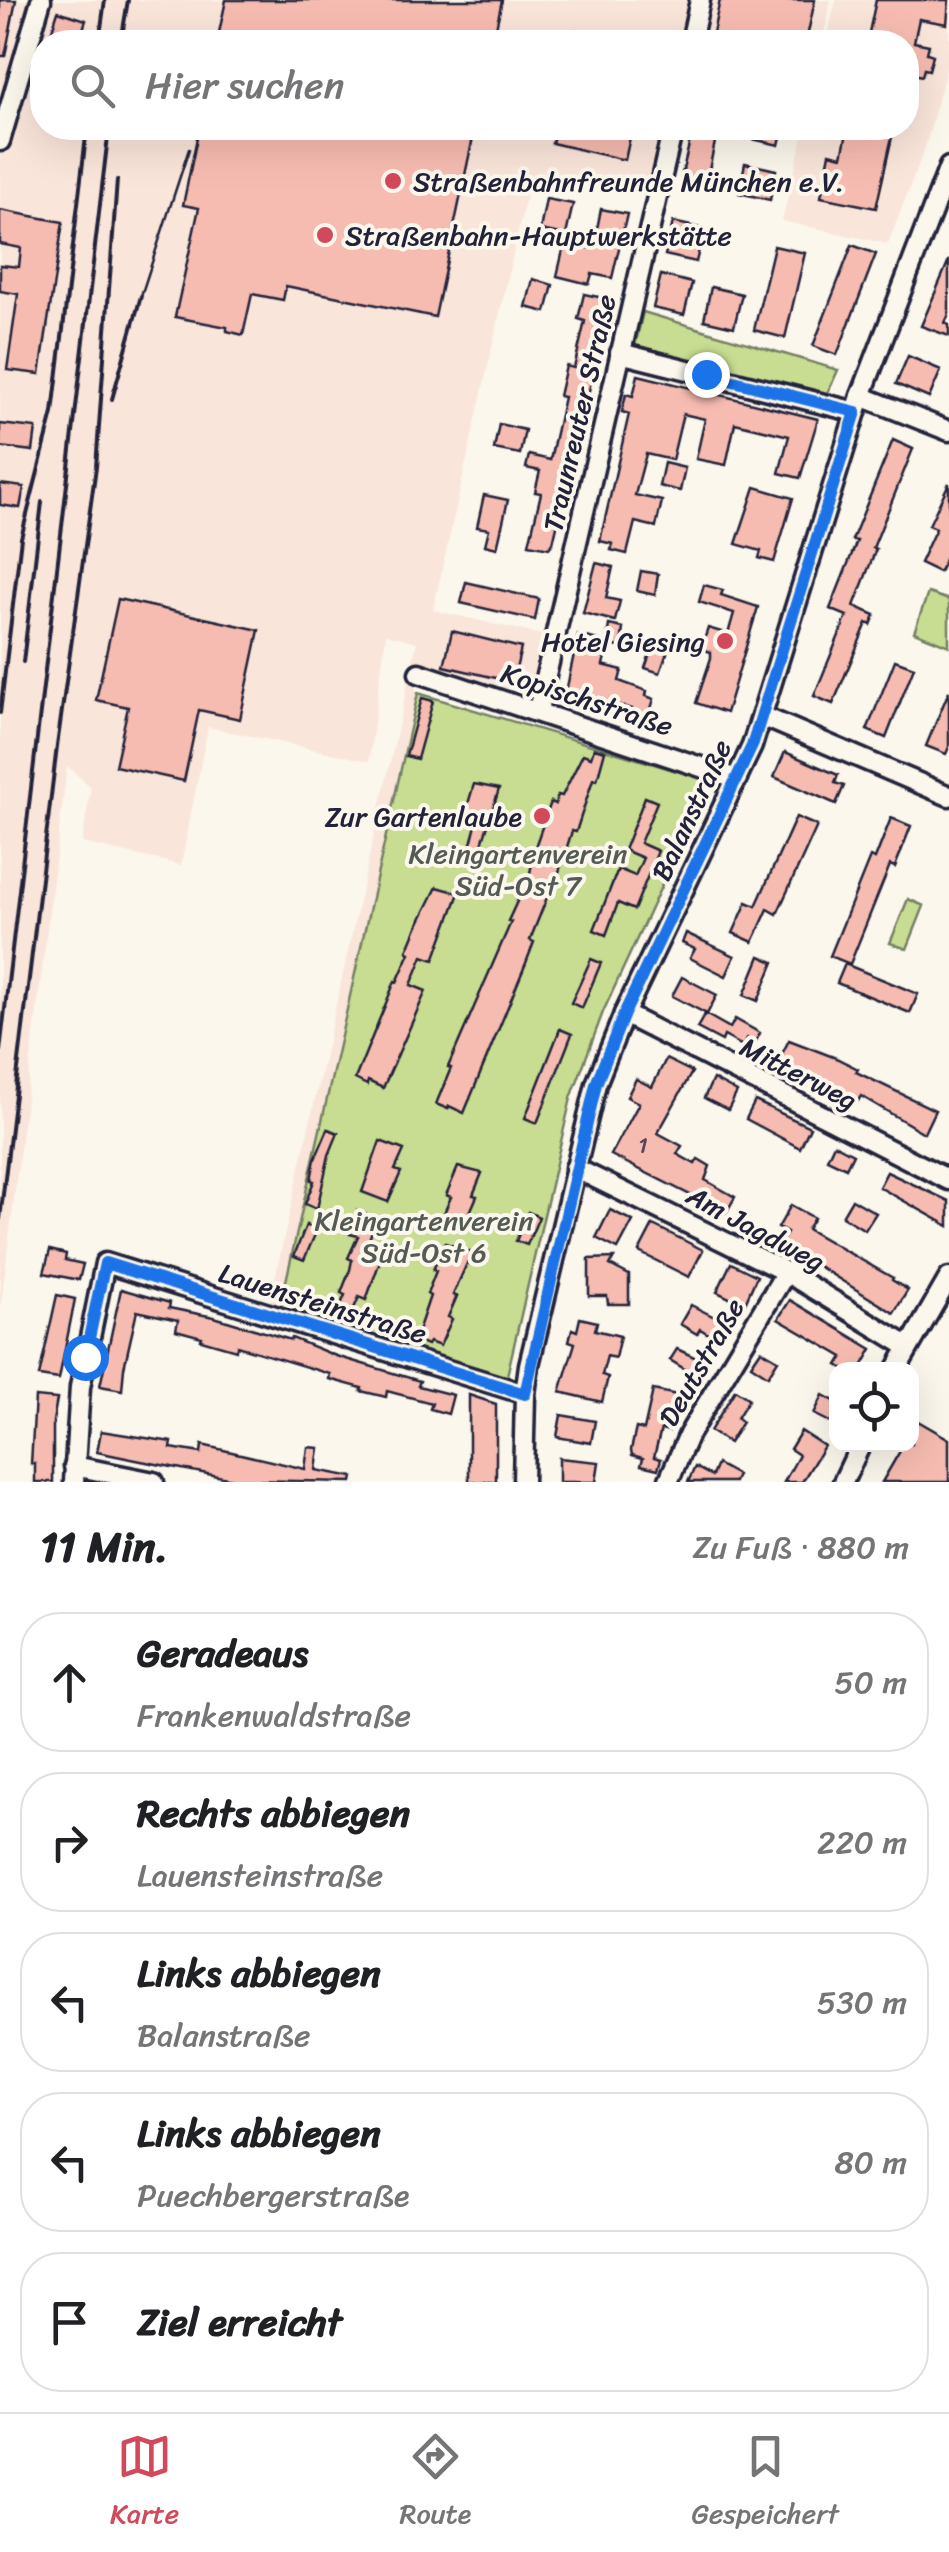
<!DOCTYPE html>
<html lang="de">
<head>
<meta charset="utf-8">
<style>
	:root { --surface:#fff; --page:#f2f2f2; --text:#202124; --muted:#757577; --line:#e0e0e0; --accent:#d1495b }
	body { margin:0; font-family:Sriracha,sans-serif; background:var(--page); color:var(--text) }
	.controls { position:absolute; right:30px; bottom:30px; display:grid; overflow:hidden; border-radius:20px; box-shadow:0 10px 40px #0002 }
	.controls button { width:90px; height:90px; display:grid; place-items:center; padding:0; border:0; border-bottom:2px solid var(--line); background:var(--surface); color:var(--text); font:50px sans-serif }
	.stop { position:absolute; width:30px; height:30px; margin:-22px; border:8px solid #1a73e8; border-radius:50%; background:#fff }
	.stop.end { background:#1a73e8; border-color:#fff; box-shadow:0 2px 10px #0008 }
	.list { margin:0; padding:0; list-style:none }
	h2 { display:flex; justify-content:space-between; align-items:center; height:130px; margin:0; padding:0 40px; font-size:42px }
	h2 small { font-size:32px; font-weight:400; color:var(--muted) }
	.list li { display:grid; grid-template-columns:65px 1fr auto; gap:30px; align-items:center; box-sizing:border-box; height:140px; margin:0 20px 20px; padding:0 20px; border:2px solid var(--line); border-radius:40px }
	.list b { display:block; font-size:38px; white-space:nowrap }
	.list p { margin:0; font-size:32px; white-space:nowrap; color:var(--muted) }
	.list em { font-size:32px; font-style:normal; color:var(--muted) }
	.icon { flex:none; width:55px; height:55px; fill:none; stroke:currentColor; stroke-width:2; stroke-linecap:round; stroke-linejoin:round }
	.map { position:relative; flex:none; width:949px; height:1482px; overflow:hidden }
	.search { position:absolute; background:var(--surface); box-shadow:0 10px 40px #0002; left:30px; right:30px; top:30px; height:110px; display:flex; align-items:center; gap:25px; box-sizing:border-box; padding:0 35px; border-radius:40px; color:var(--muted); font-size:38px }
	.sheet { height:930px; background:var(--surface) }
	nav { display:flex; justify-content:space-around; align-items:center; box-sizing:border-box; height:140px; border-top:2px solid var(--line); background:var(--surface); font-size:28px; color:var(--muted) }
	nav a { display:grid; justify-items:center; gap:5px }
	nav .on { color:var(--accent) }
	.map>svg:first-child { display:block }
</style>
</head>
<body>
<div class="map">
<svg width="949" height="1482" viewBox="0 0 949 1482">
	<rect width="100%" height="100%" fill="#fbf7ec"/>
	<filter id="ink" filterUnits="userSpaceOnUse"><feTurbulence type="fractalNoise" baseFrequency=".01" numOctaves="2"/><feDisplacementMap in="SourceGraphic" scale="20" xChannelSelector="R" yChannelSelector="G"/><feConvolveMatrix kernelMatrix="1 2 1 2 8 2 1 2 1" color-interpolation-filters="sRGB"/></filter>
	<g filter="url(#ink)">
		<g fill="#fae5da">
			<path d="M0,0H696L686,42H42V128H667L651,197L531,174L433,610L546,636L531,694L421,665L415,692L418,693L280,1308L269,1305L417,642L386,634L369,761L208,727L181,865L82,843L91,787L67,766L0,1312Z"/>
			<path d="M710,0H831L822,42H700Z"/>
			<path d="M836,0H949V58L925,148L888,244L782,221L805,128H906V42H826Z"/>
		</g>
		<g fill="#c8dd92" stroke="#758066" stroke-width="2.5">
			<path d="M643,312L838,370L826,397L635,346Z"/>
			<path d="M928,593L949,600V646L914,632Z"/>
			<path d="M418,693L710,781L603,1012L571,1098L506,1380L280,1308Z"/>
			<path d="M908,899L924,906L907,949L890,943Z"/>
		</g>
		<g fill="#f7bcb1" stroke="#22223b" stroke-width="2.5">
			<path d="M0,0H16L5,56H0Z"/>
			<path d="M226,0H502L493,42H217Z"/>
			<path d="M720,0H815L806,42H711Z"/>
			<path d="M876,0H949L947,24L919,19L914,42L929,45L927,53L933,55L929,70L924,69L922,76L906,72V42H867Z"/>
			<path d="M58,11L86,20L79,42H48Z"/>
			<path d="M576,30L612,38V42H573Z"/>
			<path d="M199,128H475L435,317L286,286L283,300L252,294L243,335L227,331V327L175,317L199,208L183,205Z"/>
			<path d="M556,128H632L625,160L552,143Z"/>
			<path d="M693,128H718L706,184L681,178Z"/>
			<path d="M721,128H783L779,145L721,132Z"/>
			<path d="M848,128H894L876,208L821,197L830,153L842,156Z"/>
			<path d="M745,163L776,170L770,200L739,193Z"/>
			<path d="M546,199L573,204L566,235L540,230Z"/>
			<path d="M601,209L627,214L612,278L592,274L589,284L557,276L565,242L593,249Z"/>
			<path d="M0,210L63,222L40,374L7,370L18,294L0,291V265L19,267L21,248L0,244Z"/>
			<path d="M673,222L704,229L696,262L665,255Z"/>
			<path d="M852,245L876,254L837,355L813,346Z"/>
			<path d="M774,246L805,253L785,338L754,330Z"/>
			<path d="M949,260V314L945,323L949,325V336L921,326Z"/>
			<path d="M661,275L692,283L684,315L653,308Z"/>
			<path d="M533,279L553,285L546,312L526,307Z"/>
			<path d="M711,287L742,294L734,327L704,320Z"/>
			<path d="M584,294L608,299L596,361L553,543L549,548L529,544L541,493L535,492L540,471L526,468L529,455L550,460L564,397L559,396L566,366L574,368L585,321L578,319Z"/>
			<path d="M908,356L941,370L929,398L896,384Z"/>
			<path d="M638,375L818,419L800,478L779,473L789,436L735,423L726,465L696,459L705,419L683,414L672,460L646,454L635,495L662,501L656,527L635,522L627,554L611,550L613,544L600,541L629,414L622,412L626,394L633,396Z"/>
			<path d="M0,424L36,428L33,451L0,447Z"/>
			<path d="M499,424L525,430L520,454L494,449Z"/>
			<path d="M893,440L913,449L873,548L876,549L854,606L875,615L871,625L867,623L833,704L814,696L847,616L830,609L857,541L852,540Z"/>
			<path d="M664,463L685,468L680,491L659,486Z"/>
			<path d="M949,483V551L939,572L920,563L936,528L929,525Z"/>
			<path d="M0,484L24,487L20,508L0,505Z"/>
			<path d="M755,487L793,498L774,562L759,558L761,551L736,544Z"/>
			<path d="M484,495L508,500L497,548L485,545L489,529L477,527Z"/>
			<path d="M596,563L613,567L606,598L620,601L615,621L583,613Z"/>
			<path d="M641,571L658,574L655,595L637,591Z"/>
			<path d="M466,582L539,599L535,620L461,603Z"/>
			<path d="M704,585L723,590L721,595L758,607L726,713L696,703L711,658V652L701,649L708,628L728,634L734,613L699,602Z"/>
			<path d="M118,599L259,630L240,719L199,710L184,781L115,766L128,707L96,700Z"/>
			<path d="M609,625L623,628L622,637L620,647L608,645L603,665L622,670L619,681L647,691L646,696L654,699L649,715L657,717L654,728L629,719L632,709L566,692L578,635L606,642Z"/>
			<path d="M452,631L521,648L513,682L444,666Z"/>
			<path d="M652,648L667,653L660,673L645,668Z"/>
			<path d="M895,660L914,667L886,738L867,730Z"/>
			<path d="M949,691V747L946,754L926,746Z"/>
			<path d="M422,698L433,701L417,759L406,756Z"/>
			<path d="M594,748L605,751L597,780L593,779L576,832L572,831L553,891L550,890L530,940L534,942L526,963L464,1113L449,1106L448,1109L436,1104L451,1068L448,1067L511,922L508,921L530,873L536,844L551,802L555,804L558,795L562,796L583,754L591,757Z"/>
			<path d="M785,752L838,775L835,783L844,786L836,804L774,777Z"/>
			<path d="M474,784L499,789L480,850L470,847L478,818L465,814Z"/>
			<path d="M645,797L657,802L640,843L658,851L634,910L618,903L606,935L594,930L618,869L635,876L643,858L624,850Z"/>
			<path d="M796,817L817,826L777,914L768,909L753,942L733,933L747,902L756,906Z"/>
			<path d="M891,818L911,826L895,867L890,865L850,964L830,956L870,857L875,859Z"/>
			<path d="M437,887L459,893L434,960L423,956L411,985L426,991L383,1088L368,1081L367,1085L355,1079L395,981L397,982L410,953L407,951L417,927Z"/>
			<path d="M686,933L735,956L726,976L690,958L695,949L682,943Z"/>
			<path d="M760,956L774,962L758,1001L744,995Z"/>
			<path d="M591,959L601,963L582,1008L571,1003Z"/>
			<path d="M845,964L918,994L910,1013L837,983Z"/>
			<path d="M682,977L717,995L707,1014L672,996Z"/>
			<path d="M705,1014L730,1028L735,1019L760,1033L755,1043L747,1038L743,1046L724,1036L722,1041L697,1028Z"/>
			<path d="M560,1029L572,1034L537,1123L525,1118Z"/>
			<path d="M789,1040L836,1058L858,1069L856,1072L935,1110L924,1133L861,1096L858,1101L776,1063L772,1070L758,1062L766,1046L782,1054Z"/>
			<path d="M666,1059L692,1072L658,1133L682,1146L677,1154L695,1164L698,1159L710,1166L705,1180L735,1197L726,1213L611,1155L639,1103L627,1097L636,1079L652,1087Z"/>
			<path d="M713,1079L737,1092L728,1110L704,1098Z"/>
			<path d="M755,1101L810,1127L800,1148L746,1119Z"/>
			<path d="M328,1129L338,1133L329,1155L317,1209L305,1204L314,1181L311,1180L315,1159Z"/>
			<path d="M380,1141L404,1150L395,1170L401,1172L388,1202L362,1192Z"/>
			<path d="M834,1144L853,1154L846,1168L827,1159Z"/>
			<path d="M458,1167L482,1173L473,1195L477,1196L464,1226L441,1220L451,1197L446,1195Z"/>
			<path d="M887,1172L949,1201V1226L879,1187Z"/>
			<path d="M852,1199L876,1213L865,1230L842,1216Z"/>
			<path d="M791,1205L814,1218L807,1229L893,1278L892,1280L908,1290L894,1313L781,1243L787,1233L778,1228Z"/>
			<path d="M610,1210L633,1221L618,1249L596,1238Z"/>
			<path d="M357,1211L376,1218L368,1243L384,1250L366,1300L359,1297L349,1320L337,1314L345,1295L341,1293L350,1270L352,1260L348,1258L358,1236L350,1234Z"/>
			<path d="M528,1212L539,1217L527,1245L516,1241Z"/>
			<path d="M306,1225L317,1230L304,1260L294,1256Z"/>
			<path d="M653,1225L703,1250L689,1277L639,1252Z"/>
			<path d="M445,1243L472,1252L453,1295L457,1296L448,1317L452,1319L440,1346L429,1342L427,1345L415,1340L430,1296L427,1294L436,1271L433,1270Z"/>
			<path d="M50,1250L66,1254L65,1260L83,1264L79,1280L44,1273Z"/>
			<path d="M614,1258L610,1265L629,1275V1304H608L607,1296H589V1259Z"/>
			<path d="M731,1263L757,1276L744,1305L717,1292Z"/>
			<path d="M121,1289L170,1303L169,1308L214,1317L291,1340L292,1338L336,1356L420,1381L418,1386L453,1395L448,1414L430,1409L432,1403L387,1391L386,1397L361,1391L362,1388L329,1379L330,1374L237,1346L236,1350L201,1340L202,1337L176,1330L178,1320L137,1311L124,1368L122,1390L100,1386Z"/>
			<path d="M57,1295L75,1299L59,1379L39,1376Z"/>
			<path d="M790,1300L872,1349L860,1370H846L838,1365L843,1357L778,1319Z"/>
			<path d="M691,1305L728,1324L719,1340L700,1329L697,1334L680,1324Z"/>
			<path d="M580,1318L597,1322L595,1330L620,1336L615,1358L607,1356L602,1375L608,1377L602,1402L560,1392L575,1343L569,1341L572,1329L577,1331Z"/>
			<path d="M677,1349L705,1362L696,1376L670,1360Z"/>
			<path d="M761,1350L778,1360L768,1376L751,1365Z"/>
			<path d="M653,1390L677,1395L669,1431L661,1429L654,1457L661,1459L658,1469L641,1465L643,1458L632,1455L631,1450L636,1428L644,1430Z"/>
			<path d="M735,1390L749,1399L737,1418L742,1422L729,1443L710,1431Z"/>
			<path d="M469,1395L496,1404V1482H469Z"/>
			<path d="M823,1395L836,1402V1425L814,1414Z"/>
			<path d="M35,1397L57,1399L53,1421V1482H35V1464H31Z"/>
			<path d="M561,1415L595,1421L591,1443L557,1437Z"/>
			<path d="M918,1421L949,1439V1482H882L904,1444H912V1432Z"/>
			<path d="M101,1431L172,1442L171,1448L201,1453L202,1445L305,1469L308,1447L319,1448L316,1470L353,1477L352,1482L238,1480L131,1459L97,1452Z"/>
			<path d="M801,1431L824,1446L802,1482H784L799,1455L790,1449Z"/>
			<path d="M559,1458L599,1462L596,1482H559Z"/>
			<path d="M717,1464L737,1475L734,1482H688L695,1467L712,1476Z"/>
		</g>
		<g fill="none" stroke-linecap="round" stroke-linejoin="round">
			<defs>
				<g id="minor">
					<path d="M691,42L700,0"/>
					<path d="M0,141L41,0"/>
					<path d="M620,353L856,412"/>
					<path d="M861,396L949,431"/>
					<path d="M419,673L737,779"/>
					<path d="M538,710L673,128"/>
					<path d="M762,716L949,796"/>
					<path d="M624,1014L949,1180"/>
					<path d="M575,1168L786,1272L907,1346"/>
					<path d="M896,1370L949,1278"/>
					<path d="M74,1466L154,1482"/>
					<path d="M74,1482L80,1387L105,1263L525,1394"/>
					<path d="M523,1482L525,1394L529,1365L596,1084L624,1014L752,746L861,396L949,167"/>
					<path d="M668,1482L689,1434L786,1272"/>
					<path d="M843,1482L861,1444"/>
				</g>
			</defs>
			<use href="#minor" stroke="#22223b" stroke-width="25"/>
			<use href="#minor" stroke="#fbf7ec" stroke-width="18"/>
			<path stroke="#22223b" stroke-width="2.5" d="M141,296L189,149"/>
			<g stroke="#22223b" stroke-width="4">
				<path d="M99,42L105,0"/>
				<path d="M121,42L128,0"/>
				<path d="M112,399L141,296"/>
				<path d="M23,662L42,502"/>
				<path d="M0,713L21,538L53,413L87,128"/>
				<path d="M0,1051L109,128"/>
				<path d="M0,1219L57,746L96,467L117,180"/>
			</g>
		</g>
	</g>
	<g fill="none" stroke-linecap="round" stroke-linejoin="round" filter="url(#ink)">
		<path stroke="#1a73e8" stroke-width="12" d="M85,1357L105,1263L525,1394L596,1084L624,1014L752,746L856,412L706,374"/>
	</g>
	<g fill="#d1495b" stroke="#fbf7ec" stroke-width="4">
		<circle cx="393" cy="181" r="10"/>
		<circle cx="325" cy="235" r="10"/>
		<circle cx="725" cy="641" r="10"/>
		<circle cx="542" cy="816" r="10"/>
	</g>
	<g text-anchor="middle" stroke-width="8" stroke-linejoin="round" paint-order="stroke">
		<g font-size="22" fill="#574858">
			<text x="643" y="1153">1</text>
		</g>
		<g font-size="28" fill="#22223b" stroke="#fbf7ec" text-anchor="start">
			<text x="413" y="191">Straßenbahnfreunde München e.V.</text>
			<text x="345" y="245">Straßenbahn-Hauptwerkstätte</text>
			<text x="705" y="651" text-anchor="end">Hotel Giesing</text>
			<text x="522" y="826" text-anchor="end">Zur Gartenlaube</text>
		</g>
		<g font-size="28" fill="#22223b" stroke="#fbf7ec">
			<text transform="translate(579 413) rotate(-77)" y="10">Traunreuter Straße</text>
			<text transform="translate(587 699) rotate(18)" y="10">Kopischstraße</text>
			<text transform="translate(691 810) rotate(-65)" y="10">Balanstraße</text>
			<text transform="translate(799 1073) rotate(27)" y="10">Mitterweg</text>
			<text transform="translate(756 1228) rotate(28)" y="10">Am Jagdweg</text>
			<text transform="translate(323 1303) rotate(17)" y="10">Lauensteinstraße</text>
			<text transform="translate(701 1362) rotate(-60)" y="10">Deutstraße</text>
		</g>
		<g font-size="28" fill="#545a55" stroke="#fbf7ec">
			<text x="518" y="863">Kleingartenverein<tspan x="518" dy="32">Süd-Ost 7</tspan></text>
			<text x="424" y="1230">Kleingartenverein<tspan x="424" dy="32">Süd-Ost 6</tspan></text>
		</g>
	</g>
</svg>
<div class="controls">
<button><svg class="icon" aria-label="locate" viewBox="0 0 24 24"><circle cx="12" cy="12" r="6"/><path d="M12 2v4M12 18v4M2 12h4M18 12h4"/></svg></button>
</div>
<div class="stop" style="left:85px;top:1357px"></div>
<div class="stop end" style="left:706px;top:374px"></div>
<div class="search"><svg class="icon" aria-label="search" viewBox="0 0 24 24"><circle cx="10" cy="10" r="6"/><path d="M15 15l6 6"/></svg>Hier suchen</div>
</div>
<section class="sheet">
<h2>11 Min.<small>Zu Fuß · 880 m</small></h2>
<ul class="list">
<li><svg class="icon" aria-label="ahead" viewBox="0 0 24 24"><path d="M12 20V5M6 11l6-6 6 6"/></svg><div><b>Geradeaus</b><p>Frankenwaldstraße</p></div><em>50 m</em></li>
<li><svg class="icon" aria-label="right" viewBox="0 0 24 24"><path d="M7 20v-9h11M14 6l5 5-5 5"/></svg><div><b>Rechts abbiegen</b><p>Lauensteinstraße</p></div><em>220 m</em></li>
<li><svg class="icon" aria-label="left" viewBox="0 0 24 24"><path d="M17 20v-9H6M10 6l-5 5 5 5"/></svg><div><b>Links abbiegen</b><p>Balanstraße</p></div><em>530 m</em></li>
<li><svg class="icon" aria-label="left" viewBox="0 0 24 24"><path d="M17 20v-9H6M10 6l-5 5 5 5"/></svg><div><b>Links abbiegen</b><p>Puechbergerstraße</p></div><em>80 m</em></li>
<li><svg class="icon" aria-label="arrive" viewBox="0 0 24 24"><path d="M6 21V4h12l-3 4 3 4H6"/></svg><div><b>Ziel erreicht</b></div></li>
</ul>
</section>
<nav>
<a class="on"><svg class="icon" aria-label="map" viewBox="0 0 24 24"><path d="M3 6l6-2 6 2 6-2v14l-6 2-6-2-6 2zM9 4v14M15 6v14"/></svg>Karte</a>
<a><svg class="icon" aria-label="directions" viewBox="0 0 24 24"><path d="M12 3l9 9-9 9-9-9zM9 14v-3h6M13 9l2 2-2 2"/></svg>Route</a>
<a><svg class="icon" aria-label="saved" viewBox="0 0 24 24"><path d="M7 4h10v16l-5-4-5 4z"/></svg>Gespeichert</a>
</nav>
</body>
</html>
